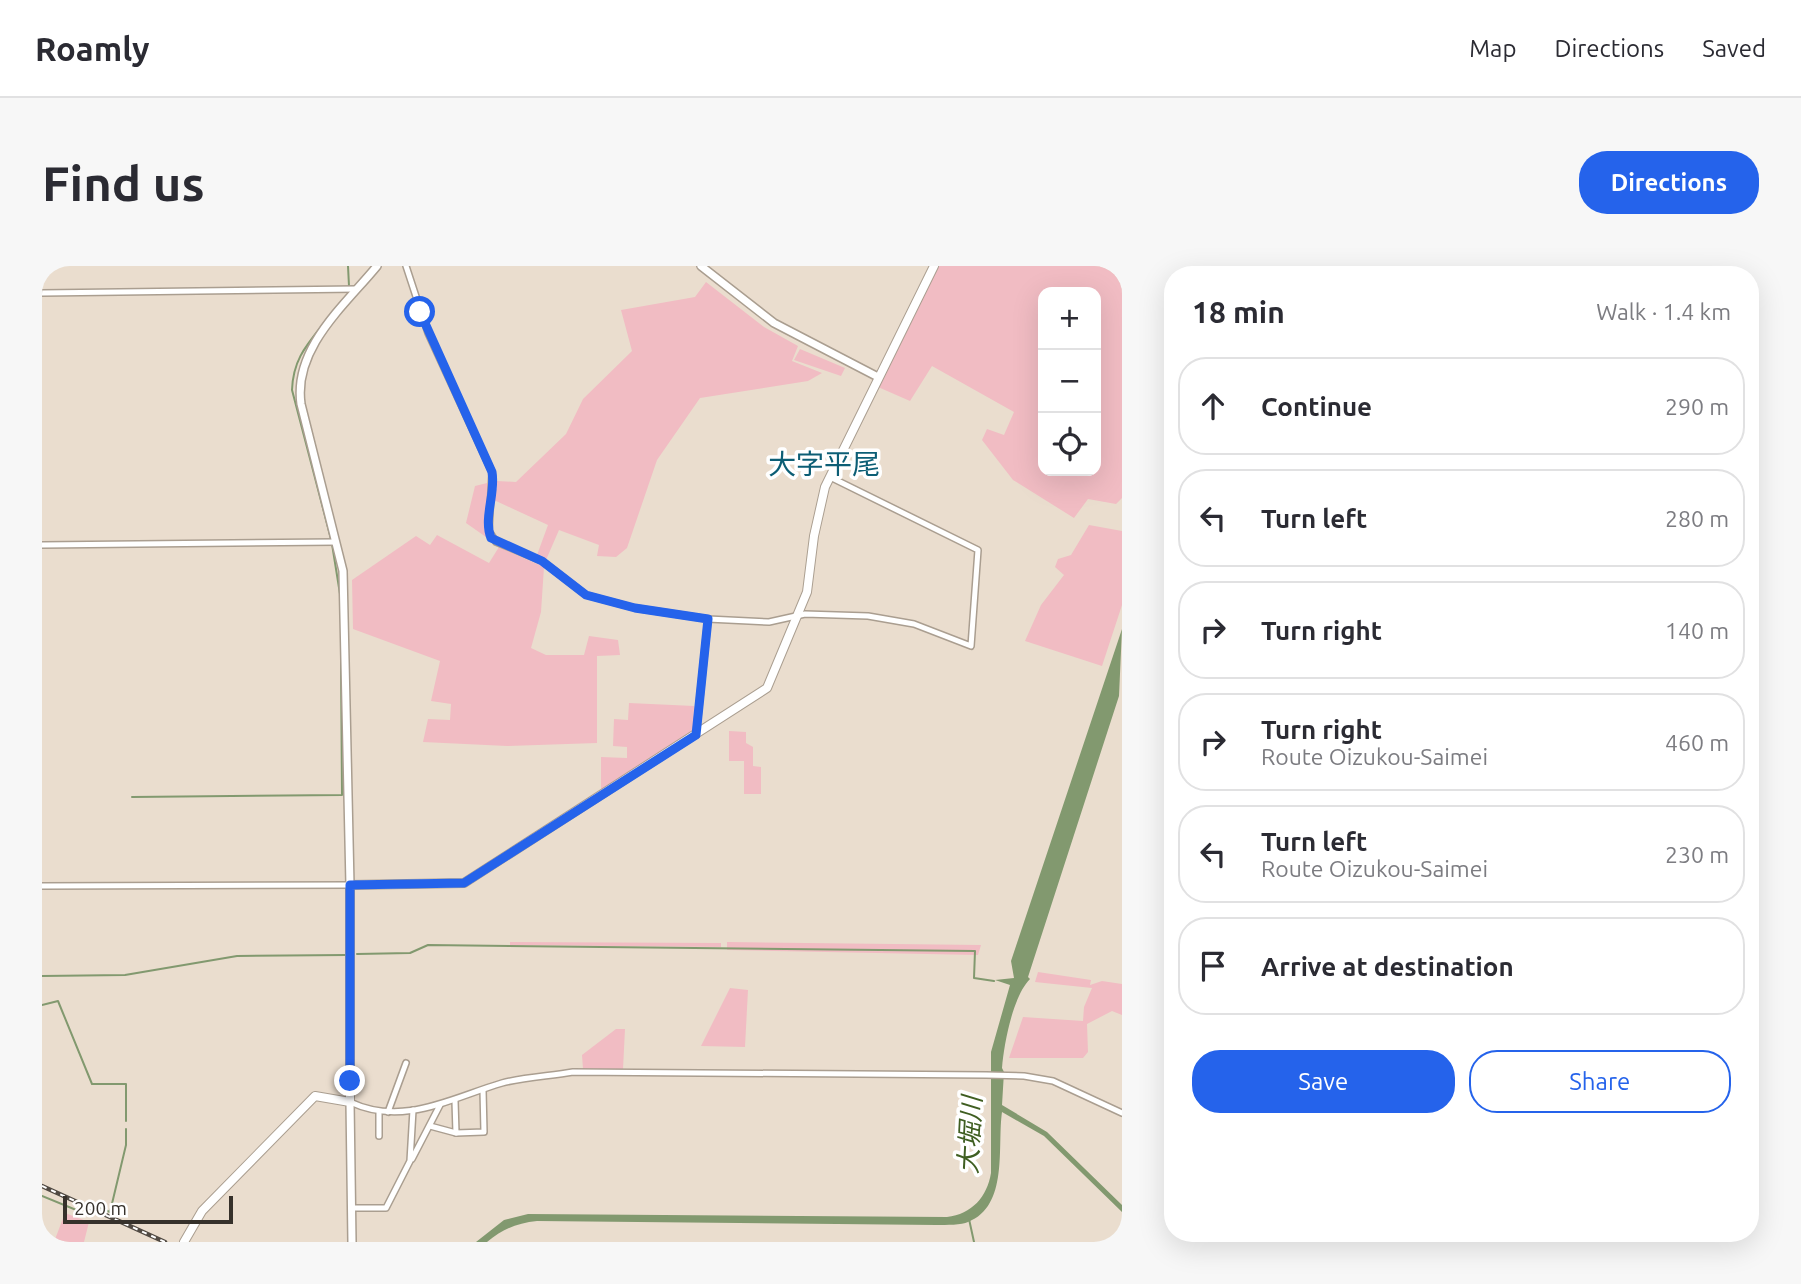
<!DOCTYPE html>
<html lang="en">
<head>
<meta charset="utf-8">
<style>
	:root { --surface:#fff; --page:#f7f7f7; --text:#2b2b33; --muted:#7c7c81; --line:#e1e1e2; --accent:#2563eb }
	body { margin:0; font-family:Ubuntu,"Noto Sans JP",sans-serif; background:var(--page); color:var(--text) }
	.controls { position:absolute; right:21px; top:21px; display:grid; overflow:hidden; border-radius:14px; box-shadow:0 7px 28px #0002 }
	.controls button { width:63px; height:63px; display:grid; place-items:center; padding:0; border:0; border-bottom:2px solid var(--line); background:var(--surface); color:var(--text); font:35px sans-serif }
	.scale { position:absolute; left:21px; bottom:18px; width:170px; box-sizing:border-box; padding-left:7px; border:4px solid #36312b; border-top:0; font-size:19px; line-height:24px; white-space:nowrap; color:#36312b; -webkit-text-stroke:5px #fff; paint-order:stroke }
	.stop { position:absolute; width:21px; height:21px; margin:-16px; border:5px solid #2563eb; border-radius:50%; background:#fff }
	.stop.end { background:#2563eb; border-color:#fff; box-shadow:0 2px 7px #0008 }
	.list { margin:0; padding:0; list-style:none }
	h2 { display:flex; justify-content:space-between; align-items:center; height:91px; margin:0; padding:0 28px; font-size:30px }
	h2 small { font-size:23px; font-weight:400; color:var(--muted) }
	.list li { display:grid; grid-template-columns:46px 1fr auto; gap:21px; align-items:center; box-sizing:border-box; height:98px; margin:0 14px 14px; padding:0 14px; border:2px solid var(--line); border-radius:28px }
	.list b { display:block; font-size:26px; white-space:nowrap }
	.list p { margin:0; font-size:23px; white-space:nowrap; color:var(--muted) }
	.list em { font-size:23px; font-style:normal; color:var(--muted) }
	.actions { display:flex; gap:14px; padding:21px 28px }
	.actions a { flex:1; padding:16px 0; border:2px solid var(--accent); border-radius:28px; text-align:center; font-size:24px; color:var(--accent) }
	.actions .main { background:var(--accent); color:#fff }
	.icon { flex:none; width:38px; height:38px; fill:none; stroke:currentColor; stroke-width:2; stroke-linecap:round; stroke-linejoin:round }
	.map { position:relative; flex:none; width:1080px; height:976px; overflow:hidden; border-radius:28px }
	header { display:flex; align-items:center; gap:42px; box-sizing:border-box; height:98px; padding:0 35px; background:var(--surface); border-bottom:2px solid var(--line) }
	header strong { font-size:33px }
	nav { display:flex; gap:38px; margin-inline-start:auto; font-size:24px }
	.intro { display:flex; align-items:center; justify-content:space-between; box-sizing:border-box; height:168px; padding:0 42px }
	h1 { margin:0; font-size:49px }
	.button { padding:18px 32px; border-radius:28px; background:var(--accent); color:#fff; font-size:24px; font-weight:700 }
	main { display:flex; gap:42px; padding:0 42px }
	aside { flex:1; background:var(--surface); border-radius:28px; box-shadow:0 7px 28px #0002 }
	.map>svg:first-child { display:block }
</style>
</head>
<body>
<header>
<strong>Roamly</strong>
<nav><a>Map</a><a>Directions</a><a>Saved</a></nav>
</header>
<div class="intro"><h1>Find us</h1><a class="button">Directions</a></div>
<main>
<div class="map">
<svg width="1080" height="976" viewBox="0 0 1080 976">
	<rect width="100%" height="100%" fill="#eaddce"/>
	<g fill="#f1bcc3" fill-rule="evenodd">
		<path d="M896,0H1080V232L1074,238L1046,233L1032,252L971,214L940,174L945,163L962,169L972,146L890,100L868,135L836,121ZM1001,26H1054V205H1001Z"/>
		<path d="M664,16L722,61L756,80L750,95L780,107L766,115L658,132L615,194L585,282L574,291L555,290L557,279L517,264L504,294L495,289L506,259L454,235L448,236L443,259L444,271L424,257L433,220L445,217L449,224L455,223V215L474,216L524,168L541,133L590,85L579,44L653,31Z"/>
		<path d="M758,83L803,102L799,110L752,94Z"/>
		<path d="M1047,259L1080,265V339L1060,400L983,375L999,339L1022,309L1013,301L1016,293L1029,289Z"/>
		<path d="M395,269L447,297L457,281L502,301L499,346L489,382L504,389H542L547,370L576,374L578,389L555,390V477L465,480L381,476L386,453L408,454L409,438L389,435L398,395L311,363L310,314L374,270L388,279Z"/>
		<path d="M587,437L652,440L651,468L559,527V491L585,492V481L571,480L572,453L586,454Z"/>
		<path d="M687,465L704,466V477L711,481V500L719,501V528H702V495H687Z"/>
		<path d="M468,676L679,677V681L468,679Z"/>
		<path d="M685,676L939,679L936,689L685,684Z"/>
		<path d="M996,706L1049,714L1048,719L1060,715L1080,718V749L1070,745L1045,758L1046,786L1041,792H967L981,751L1041,755L1042,741L1050,722L993,716Z"/>
		<path d="M688,722L706,724L703,781L659,780Z"/>
		<path d="M574,763H583L581,803H541L540,789Z"/>
		<path d="M23,947L47,956L42,976H12Z"/>
	</g>
	<path fill="#82996f" d="M1080,363L1077,430L986,711L988,713C971,730 962,777 960,802L962,806L960,839L1005,866L1080,939V946L1002,870L960,846C955,880 967,940 926,956C920,959 904,959 895,959L495,955C475,957 461,963 445,976H434L462,954L486,948L905,951C930,948 945,931 949,907V786L968,719L953,714L972,712L969,695Z"/>
	<g fill="none" stroke-linecap="round" stroke-linejoin="round">
		<g stroke="#82996f" stroke-width="2">
			<path d="M306,0L307,20"/>
			<path d="M279,61C262,82 251,96 250,124L289,273"/>
			<path d="M290,278L298,328"/>
			<path d="M90,531L300,529L299,390"/>
			<path d="M315,688L368,687L386,679L933,685L932,712L952,715"/>
			<path d="M0,710L83,709L195,690L304,689"/>
			<path d="M0,739L16,735L50,818H84V855"/>
			<path d="M0,930L44,948"/>
			<path d="M48,938L68,946L84,879V863"/>
			<path d="M927,953L932,976"/>
		</g>
		<defs>
			<g id="minor">
				<path d="M364,0L386,67L450,206L447,265L454,276L500,295L544,329L593,342L666,353L727,356L763,348L826,350L872,358L929,380L936,284L788,211"/>
				<path d="M0,27L315,23"/>
				<path d="M0,279L294,276"/>
				<path d="M654,469L666,353"/>
				<path d="M0,620L308,619"/>
				<path d="M413,835L414,867L442,866L441,824"/>
				<path d="M308,836C361,861 409,832 460,817C482,811 508,810 531,806L944,809L982,810L1011,815L1080,847"/>
				<path d="M346,846L364,797"/>
				<path d="M388,860L414,867"/>
				<path d="M337,870V847"/>
				<path d="M370,893L398,839"/>
				<path d="M309,942H344L368,895L371,844"/>
			</g>
			<g id="tertiary">
				<path d="M659,0L732,57L836,111"/>
				<path d="M308,619L301,305L259,138C251,82 303,39 335,0"/>
				<path d="M308,836L310,976"/>
			</g>
			<path id="secondary" d="M142,976L160,945L273,830L308,836V619L422,617L725,422L765,326L772,270L783,221L892,0"/>
		</defs>
		<use href="#minor" stroke="#aa9e90" stroke-width="8"/>
		<use href="#tertiary" stroke="#aa9e90" stroke-width="10"/>
		<use href="#secondary" stroke="#aa9e90" stroke-width="10"/>
		<use href="#minor" stroke="#fff" stroke-width="5"/>
		<use href="#tertiary" stroke="#fff" stroke-width="7"/>
		<use href="#secondary" stroke="#fff" stroke-width="8"/>
		<defs>
			<path id="rail" d="M0,920L123,976"/>
		</defs>
		<use href="#rail" stroke="#514a43" stroke-width="4.5"/>
		<use href="#rail" stroke="#fff" stroke-width="2" stroke-dasharray="5" stroke-linecap="butt"/>
	</g>
	<g fill="none" stroke-linecap="round" stroke-linejoin="round">
		<path stroke="#2563eb" stroke-width="9" d="M308,815V619L422,617L654,469L666,353L593,342L544,329L500,295L449,272C441,252 454,227 450,206L378,46"/>
	</g>
	<g text-anchor="middle" stroke-width="7" stroke-linejoin="round" paint-order="stroke">
		<g font-size="26" font-style="italic" fill="#3f5e21" stroke="#fff">
			<text transform="translate(928 869) rotate(-87)" y="9">大堀川</text>
		</g>
		<g font-size="28" fill="#0c5e75" stroke="#fff">
			<text x="782" y="208">大字平尾</text>
		</g>
	</g>
</svg>
<div class="controls">
<button>+</button>
<button>−</button>
<button><svg class="icon" aria-label="locate" viewBox="0 0 24 24"><circle cx="12" cy="12" r="6"/><path d="M12 2v4M12 18v4M2 12h4M18 12h4"/></svg></button>
</div>
<div class="scale">200 m</div>
<div class="stop" style="left:378px;top:46px"></div>
<div class="stop end" style="left:308px;top:815px"></div>
</div>
<aside>
<h2>18 min<small>Walk · 1.4 km</small></h2>
<ul class="list">
<li><svg class="icon" aria-label="ahead" viewBox="0 0 24 24"><path d="M12 20V5M6 11l6-6 6 6"/></svg><div><b>Continue</b></div><em>290 m</em></li>
<li><svg class="icon" aria-label="left" viewBox="0 0 24 24"><path d="M17 20v-9H6M10 6l-5 5 5 5"/></svg><div><b>Turn left</b></div><em>280 m</em></li>
<li><svg class="icon" aria-label="right" viewBox="0 0 24 24"><path d="M7 20v-9h11M14 6l5 5-5 5"/></svg><div><b>Turn right</b></div><em>140 m</em></li>
<li><svg class="icon" aria-label="right" viewBox="0 0 24 24"><path d="M7 20v-9h11M14 6l5 5-5 5"/></svg><div><b>Turn right</b><p>Route Oizukou-Saimei</p></div><em>460 m</em></li>
<li><svg class="icon" aria-label="left" viewBox="0 0 24 24"><path d="M17 20v-9H6M10 6l-5 5 5 5"/></svg><div><b>Turn left</b><p>Route Oizukou-Saimei</p></div><em>230 m</em></li>
<li><svg class="icon" aria-label="arrive" viewBox="0 0 24 24"><path d="M6 21V4h12l-3 4 3 4H6"/></svg><div><b>Arrive at destination</b></div></li>
</ul>
<div class="actions"><a class="main">Save</a><a>Share</a></div>
</aside>
</main>
</body>
</html>
